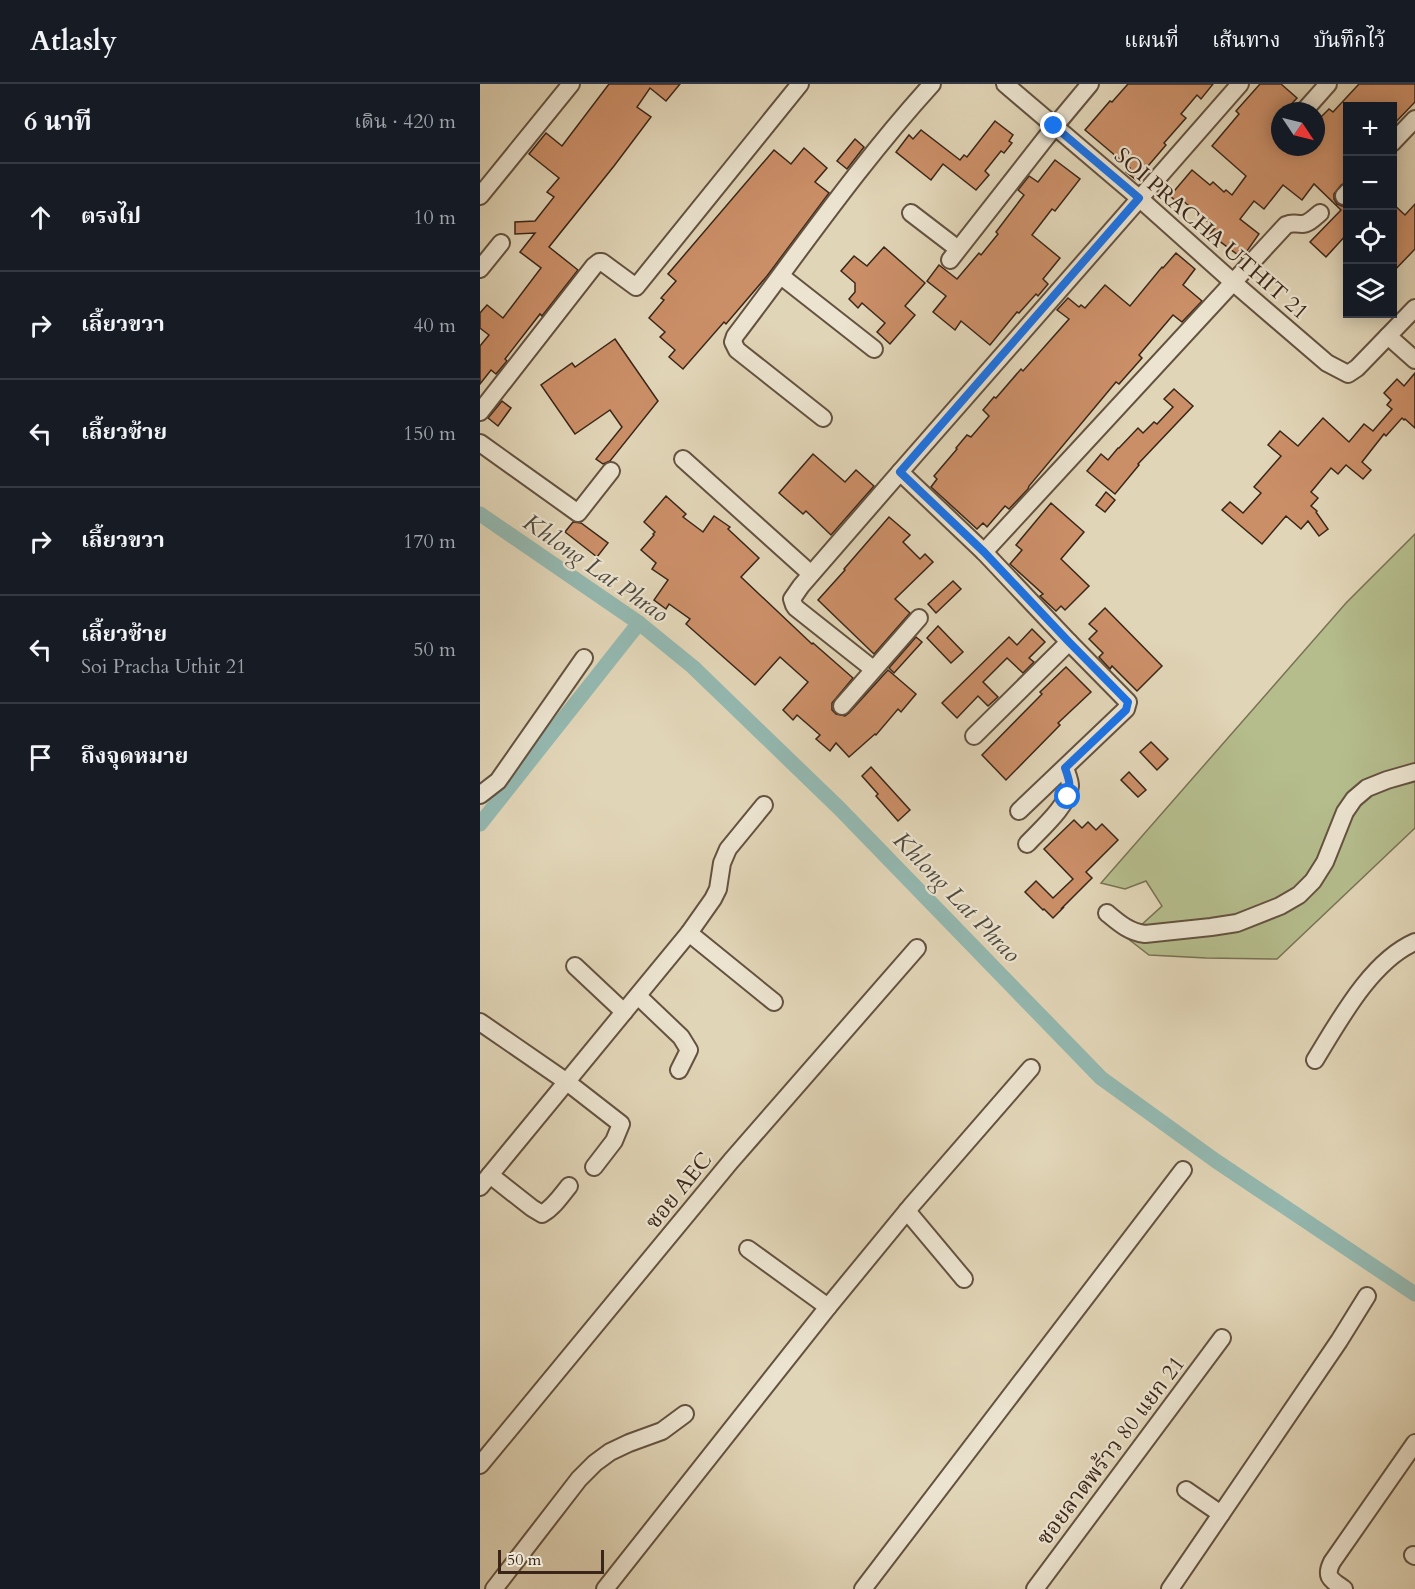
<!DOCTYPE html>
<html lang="th">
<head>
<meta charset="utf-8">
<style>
	:root { --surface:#171b24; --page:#20242c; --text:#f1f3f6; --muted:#9ea1a6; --line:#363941 }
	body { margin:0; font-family:Cardo,"Noto Serif Thai",serif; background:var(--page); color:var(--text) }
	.controls { position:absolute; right:18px; top:18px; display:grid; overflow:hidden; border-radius:0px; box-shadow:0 3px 15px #0003 }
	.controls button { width:54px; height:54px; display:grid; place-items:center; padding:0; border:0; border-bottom:2px solid var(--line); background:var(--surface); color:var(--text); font:30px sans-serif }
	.compass { position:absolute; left:791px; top:18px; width:54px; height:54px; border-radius:50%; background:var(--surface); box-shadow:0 3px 15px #0003; rotate:125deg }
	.scale { position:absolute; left:18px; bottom:15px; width:106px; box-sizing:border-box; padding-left:6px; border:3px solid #3a2619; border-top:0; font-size:16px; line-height:21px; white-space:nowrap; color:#3a2619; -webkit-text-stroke:4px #ece4d0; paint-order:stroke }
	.stop { position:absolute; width:18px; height:18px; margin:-14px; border:4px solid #1a73e8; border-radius:50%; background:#fff }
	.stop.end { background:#1a73e8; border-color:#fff; box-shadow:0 2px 6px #0008 }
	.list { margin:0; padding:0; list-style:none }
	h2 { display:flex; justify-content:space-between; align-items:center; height:78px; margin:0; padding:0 24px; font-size:26px }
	h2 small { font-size:20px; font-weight:400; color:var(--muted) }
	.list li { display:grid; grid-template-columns:39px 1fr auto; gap:18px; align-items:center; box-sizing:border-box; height:108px; padding:0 24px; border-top:2px solid var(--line) }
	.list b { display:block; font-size:22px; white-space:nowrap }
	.list p { margin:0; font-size:20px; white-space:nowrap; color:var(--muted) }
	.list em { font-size:20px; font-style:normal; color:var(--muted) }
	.icon { flex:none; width:33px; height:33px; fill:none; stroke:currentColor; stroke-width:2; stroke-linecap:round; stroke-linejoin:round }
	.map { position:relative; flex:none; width:935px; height:1505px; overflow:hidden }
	header { display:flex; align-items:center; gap:36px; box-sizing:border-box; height:84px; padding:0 30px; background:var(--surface); border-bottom:2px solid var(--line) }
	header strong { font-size:28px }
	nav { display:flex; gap:33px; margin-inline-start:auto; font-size:21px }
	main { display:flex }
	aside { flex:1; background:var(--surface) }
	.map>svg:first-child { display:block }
</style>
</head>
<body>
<header>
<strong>Atlasly</strong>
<nav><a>แผนที่</a><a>เส้นทาง</a><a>บันทึกไว้</a></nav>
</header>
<main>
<aside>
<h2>6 นาที<small>เดิน · 420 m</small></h2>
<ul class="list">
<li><svg class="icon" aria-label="ahead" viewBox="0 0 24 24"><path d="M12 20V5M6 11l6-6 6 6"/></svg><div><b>ตรงไป</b></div><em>10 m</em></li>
<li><svg class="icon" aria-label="right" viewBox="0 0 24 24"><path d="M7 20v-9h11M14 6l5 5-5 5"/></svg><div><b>เลี้ยวขวา</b></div><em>40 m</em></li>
<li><svg class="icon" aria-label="left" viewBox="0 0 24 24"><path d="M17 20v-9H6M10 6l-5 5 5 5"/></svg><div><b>เลี้ยวซ้าย</b></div><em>150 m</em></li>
<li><svg class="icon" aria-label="right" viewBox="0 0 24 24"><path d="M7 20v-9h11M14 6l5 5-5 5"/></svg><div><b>เลี้ยวขวา</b></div><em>170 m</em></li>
<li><svg class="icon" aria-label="left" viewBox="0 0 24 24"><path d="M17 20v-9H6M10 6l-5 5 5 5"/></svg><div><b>เลี้ยวซ้าย</b><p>Soi Pracha Uthit 21</p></div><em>50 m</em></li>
<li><svg class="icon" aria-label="arrive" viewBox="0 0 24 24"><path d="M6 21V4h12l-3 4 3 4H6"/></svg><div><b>ถึงจุดหมาย</b></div></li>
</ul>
</aside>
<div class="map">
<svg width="935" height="1505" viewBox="0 0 935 1505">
	<rect width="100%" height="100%" fill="#e1d5b7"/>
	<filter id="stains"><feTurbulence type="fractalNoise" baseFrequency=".00333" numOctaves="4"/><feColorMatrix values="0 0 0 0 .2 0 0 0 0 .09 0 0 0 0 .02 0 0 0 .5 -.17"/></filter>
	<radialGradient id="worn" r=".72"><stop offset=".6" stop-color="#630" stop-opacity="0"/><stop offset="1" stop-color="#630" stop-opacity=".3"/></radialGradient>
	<path fill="#b5bd8d" stroke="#787253" stroke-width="1.5" d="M935,450V744L797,875L726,874L669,871L647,854L682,822L666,797L645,805L621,799L866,519Z"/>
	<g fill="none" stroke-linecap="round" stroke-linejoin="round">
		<g stroke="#94b8b0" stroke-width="15">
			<path d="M0,430L159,539L213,583L359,724L621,994L736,1077L935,1210"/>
			<path d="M0,740L159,539"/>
		</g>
	</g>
	<g fill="#cb8f68" stroke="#3a2619" stroke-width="1.5">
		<path d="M129,0H200L186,17L170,4L157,23L171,33L134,82L69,163L98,186L62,232L60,230L25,275L27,277L16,290L11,286L0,300V262L9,251L0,244V229L7,221L23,234L61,184L40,168L55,149L35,150V138L55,137L74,113L67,108L79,94L49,70L66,49L82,62Z"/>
		<path d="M648,0H733L721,15L717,11L701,30L706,34L684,59L686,61L656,96L646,88L650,84L605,46L630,17L632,18Z"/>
		<path d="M780,0H801L817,14L805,27H800V63H836V38L849,25L853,28L879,0H935V18L912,42V22H867V98L861,101L854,110V115L857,120L862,122H867V150L846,173L830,158L861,126L834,100L822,116L803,101L784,125L774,117L760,135L779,150L762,174L730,150L735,144L702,116L699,120L690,112L712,86L730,101L733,98L744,108L746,106L752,111L766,92L732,62L759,30L756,27Z"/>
		<path d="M515,37L533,51L529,57L532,59L524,69L521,67L505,87L509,91L496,106L463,80L451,96L416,68L429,51L433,55L441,46L480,76L484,71L487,73Z"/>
		<path d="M375,55L384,63L367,85L357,77Z"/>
		<path d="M324,64L347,84L335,98L349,109L287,192L246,240L244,238L203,285L189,273L195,266L180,253L185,248L169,234L184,216L181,214L196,197L188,190L294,66L311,80Z"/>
		<path d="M575,76L600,95L575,127L572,125L552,151L580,174L563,195L568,200L558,212L556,210L539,229L537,228L510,261L481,237L475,246L453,228L466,212L447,197L459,181L477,195L499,169L501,171L518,150L516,148L544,111L538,106L549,92L558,98Z"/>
		<path d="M912,119L925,131L935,120V165L912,189Z"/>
		<path d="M404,163L445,199L425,222L435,231L410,260L397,248L405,239L382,219L378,224L369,215L375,208V199L361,187L374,172L387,182Z"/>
		<path d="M696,169L715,185L703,201L722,217L702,238L693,231L659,271L662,274L639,300L636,298L549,402L548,405L529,425L525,422L507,443L503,439L497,445L451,403L457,395L454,392L477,365L476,364L487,351L491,353L509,332L503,326L514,313L516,314L541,285L543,287L589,235L577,226L588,214L599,223L601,221L605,224L625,201L650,222L682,183L683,184Z"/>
		<path d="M135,255L178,317L130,377L123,380L116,375L142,343L130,326L95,350L61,301L92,279L95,283Z"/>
		<path d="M935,289V344L925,335L924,336L922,334L906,352L904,350L882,378L891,386L883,395L866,381L858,390L851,384L831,408L838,414L831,422L837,427L836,428L848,445L839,452L828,437L821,445L806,432L782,460L742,426L750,418L763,429L781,409L774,403L801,372L788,361L800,347L818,362L843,334L869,358L884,340L893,347L912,325L907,321L911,316L904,309L917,295L924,302Z"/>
		<path d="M694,305L713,322L658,380L659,381L635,410L607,387L621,370L628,376L638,364H639L658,344L663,349L674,338L677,340L693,323L684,315Z"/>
		<path d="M22,317L31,324L18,342L8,334Z"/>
		<path d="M333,370L365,398L376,386L394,402L351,451L326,427L323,430L299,409Z"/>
		<path d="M626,408L635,416L625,428L616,421Z"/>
		<path d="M186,412L206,430L203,433L223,448L234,432L250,443L248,445L279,474L261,493L332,560L333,559L373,594L352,619V626L356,630L365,632L369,629L408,586L436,610L421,628L418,625L396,651L395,650L369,673L356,659L350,667L336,655L340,651L317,631L313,636L303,626L328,598L300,573L275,601L206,540L210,535L189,520L186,525L174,516L188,496L172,485L176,479L161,466L174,451L173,450L175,448L164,438Z"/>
		<path d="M571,419L604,448L581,475L609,502L585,526L581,522L576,527L560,512L563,510L530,480L542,466L536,461Z"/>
		<path d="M409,433L430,451L423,458L440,475L445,470L453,478L415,515L430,529L394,570L338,516L365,486L364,485Z"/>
		<path d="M93,438L101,439L128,459L117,473L85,448Z"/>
		<path d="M473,497L481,505L456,529L448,520Z"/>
		<path d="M625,524L682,582L657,607L632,582L630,585L619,573L623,569L609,555L617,547L609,540Z"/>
		<path d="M458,542L483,568L471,579L447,554Z"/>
		<path d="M552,545L565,558L549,574L554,578L543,589L527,574L503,598L518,613L508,622L498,612L477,634L462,619L529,553L537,561Z"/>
		<path d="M436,553L442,558L414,589L409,584Z"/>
		<path d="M586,583L611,608L578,639L580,641L526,696L502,671L562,610L560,608Z"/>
		<path d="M671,658L688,675L677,686L660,668Z"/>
		<path d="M391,683L430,726L418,737L396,712L398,710L382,692Z"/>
		<path d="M649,688L666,706L658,713L641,696Z"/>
		<path d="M594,736L602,744L608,738L616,746L622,740L638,756L606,788L612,794L582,824H583L573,834L564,825L563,826L545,808L556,797L573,814L593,795L564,765Z"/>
	</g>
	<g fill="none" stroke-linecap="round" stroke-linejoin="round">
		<defs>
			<g id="minor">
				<path d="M525,0L659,114L754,199L847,279L868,290L877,284L935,224"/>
				<path d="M824,27L848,0"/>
				<path d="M912,59L935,35"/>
				<path d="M0,112L91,0"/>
				<path d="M864,112L868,108"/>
				<path d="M431,129L478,165"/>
				<path d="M470,176L575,42L610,0"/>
				<path d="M0,185L21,159"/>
				<path d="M301,192L394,265"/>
				<path d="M908,252L935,276"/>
				<path d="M0,328L114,182L119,178H122L156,203L320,0"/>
				<path d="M343,334L257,266L253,258L255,252C319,168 380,79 452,0"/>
				<path d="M0,359L98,429L131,387"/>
				<path d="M203,375L331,490"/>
				<path d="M504,468L806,141C813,138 815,140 822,140C829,140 835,133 840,129"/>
				<path d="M393,585L316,524L314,521L312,515L321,502L420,388"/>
				<path d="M362,622L439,534"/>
				<path d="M494,652L589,558"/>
				<path d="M0,711L18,697L104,574"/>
				<path d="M539,727L646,625L648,618L589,558L504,468L420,388L760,0"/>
				<path d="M547,760C560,746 589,721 590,702C590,696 587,690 585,684"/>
				<path d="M627,829C639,839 649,848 665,850L731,843L757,839L800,822L819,811L833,797L845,778L865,728L874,715L887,704L907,696L935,688"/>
				<path d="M209,849L294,918"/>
				<path d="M95,882L144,928"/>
				<path d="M158,912L201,953L209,966L199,986"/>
				<path d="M0,938L87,998L141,1040L134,1057L114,1083"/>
				<path d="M835,976C859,937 891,877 935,858"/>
				<path d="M10,1091L52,1124L62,1130C73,1124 81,1112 89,1102"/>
				<path d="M0,1103L209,849L233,815L238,805L242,779L248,765L284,721"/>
				<path d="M427,1127L484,1195"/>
				<path d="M268,1165L348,1223"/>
				<path d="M0,1381L251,1077L437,864"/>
				<path d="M706,1406L741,1430"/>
				<path d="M933,1471L935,1472"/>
				<path d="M14,1505L99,1395L115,1379L130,1368L149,1359L182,1347L205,1330"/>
				<path d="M125,1505L348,1223L431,1122L551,984"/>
				<path d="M383,1505L703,1086"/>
				<path d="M555,1505L742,1254"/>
				<path d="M690,1505L859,1257L887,1212"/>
				<path d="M864,1505C852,1496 844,1494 852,1478L935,1359"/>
			</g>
		</defs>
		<use href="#minor" stroke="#645240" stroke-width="20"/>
		<use href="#minor" stroke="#ece4d0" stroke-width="16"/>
	</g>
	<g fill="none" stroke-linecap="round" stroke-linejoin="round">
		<path stroke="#1a73e8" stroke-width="8" d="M574,42L659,114L420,388L504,468L589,558L648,618L646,626L585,684C589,695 591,701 588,713"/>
	</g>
	<g text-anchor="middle" stroke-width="4.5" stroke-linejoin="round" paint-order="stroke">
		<g font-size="22" fill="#3a2619" stroke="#ece4d0">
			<text transform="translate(732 149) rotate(41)" y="8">SOI PRACHA UTHIT 21</text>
			<text transform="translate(198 1106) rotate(-51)" y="8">ซอย AEC</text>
			<text transform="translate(630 1366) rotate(-53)" y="8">ซอยลาดพร้าว 80 แยก 21</text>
		</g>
		<g font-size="24" font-style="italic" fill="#504a3f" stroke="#ece4d0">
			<text transform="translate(116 484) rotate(35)" y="8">Khlong Lat Phrao</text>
			<text transform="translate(477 813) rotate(46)" y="8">Khlong Lat Phrao</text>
		</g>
	</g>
	<rect width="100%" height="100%" filter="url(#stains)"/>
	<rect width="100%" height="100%" fill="url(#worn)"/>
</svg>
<div class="controls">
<button>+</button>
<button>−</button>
<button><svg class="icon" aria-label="locate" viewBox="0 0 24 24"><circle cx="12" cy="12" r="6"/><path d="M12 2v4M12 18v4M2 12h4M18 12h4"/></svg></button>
<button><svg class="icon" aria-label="layers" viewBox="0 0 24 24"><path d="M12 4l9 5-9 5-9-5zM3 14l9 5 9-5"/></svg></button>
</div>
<svg class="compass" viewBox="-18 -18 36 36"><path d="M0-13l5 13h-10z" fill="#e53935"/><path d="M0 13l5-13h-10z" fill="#9ea1a6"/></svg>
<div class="scale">50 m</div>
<div class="stop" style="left:588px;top:713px"></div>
<div class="stop end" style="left:574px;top:42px"></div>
</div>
</main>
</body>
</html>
